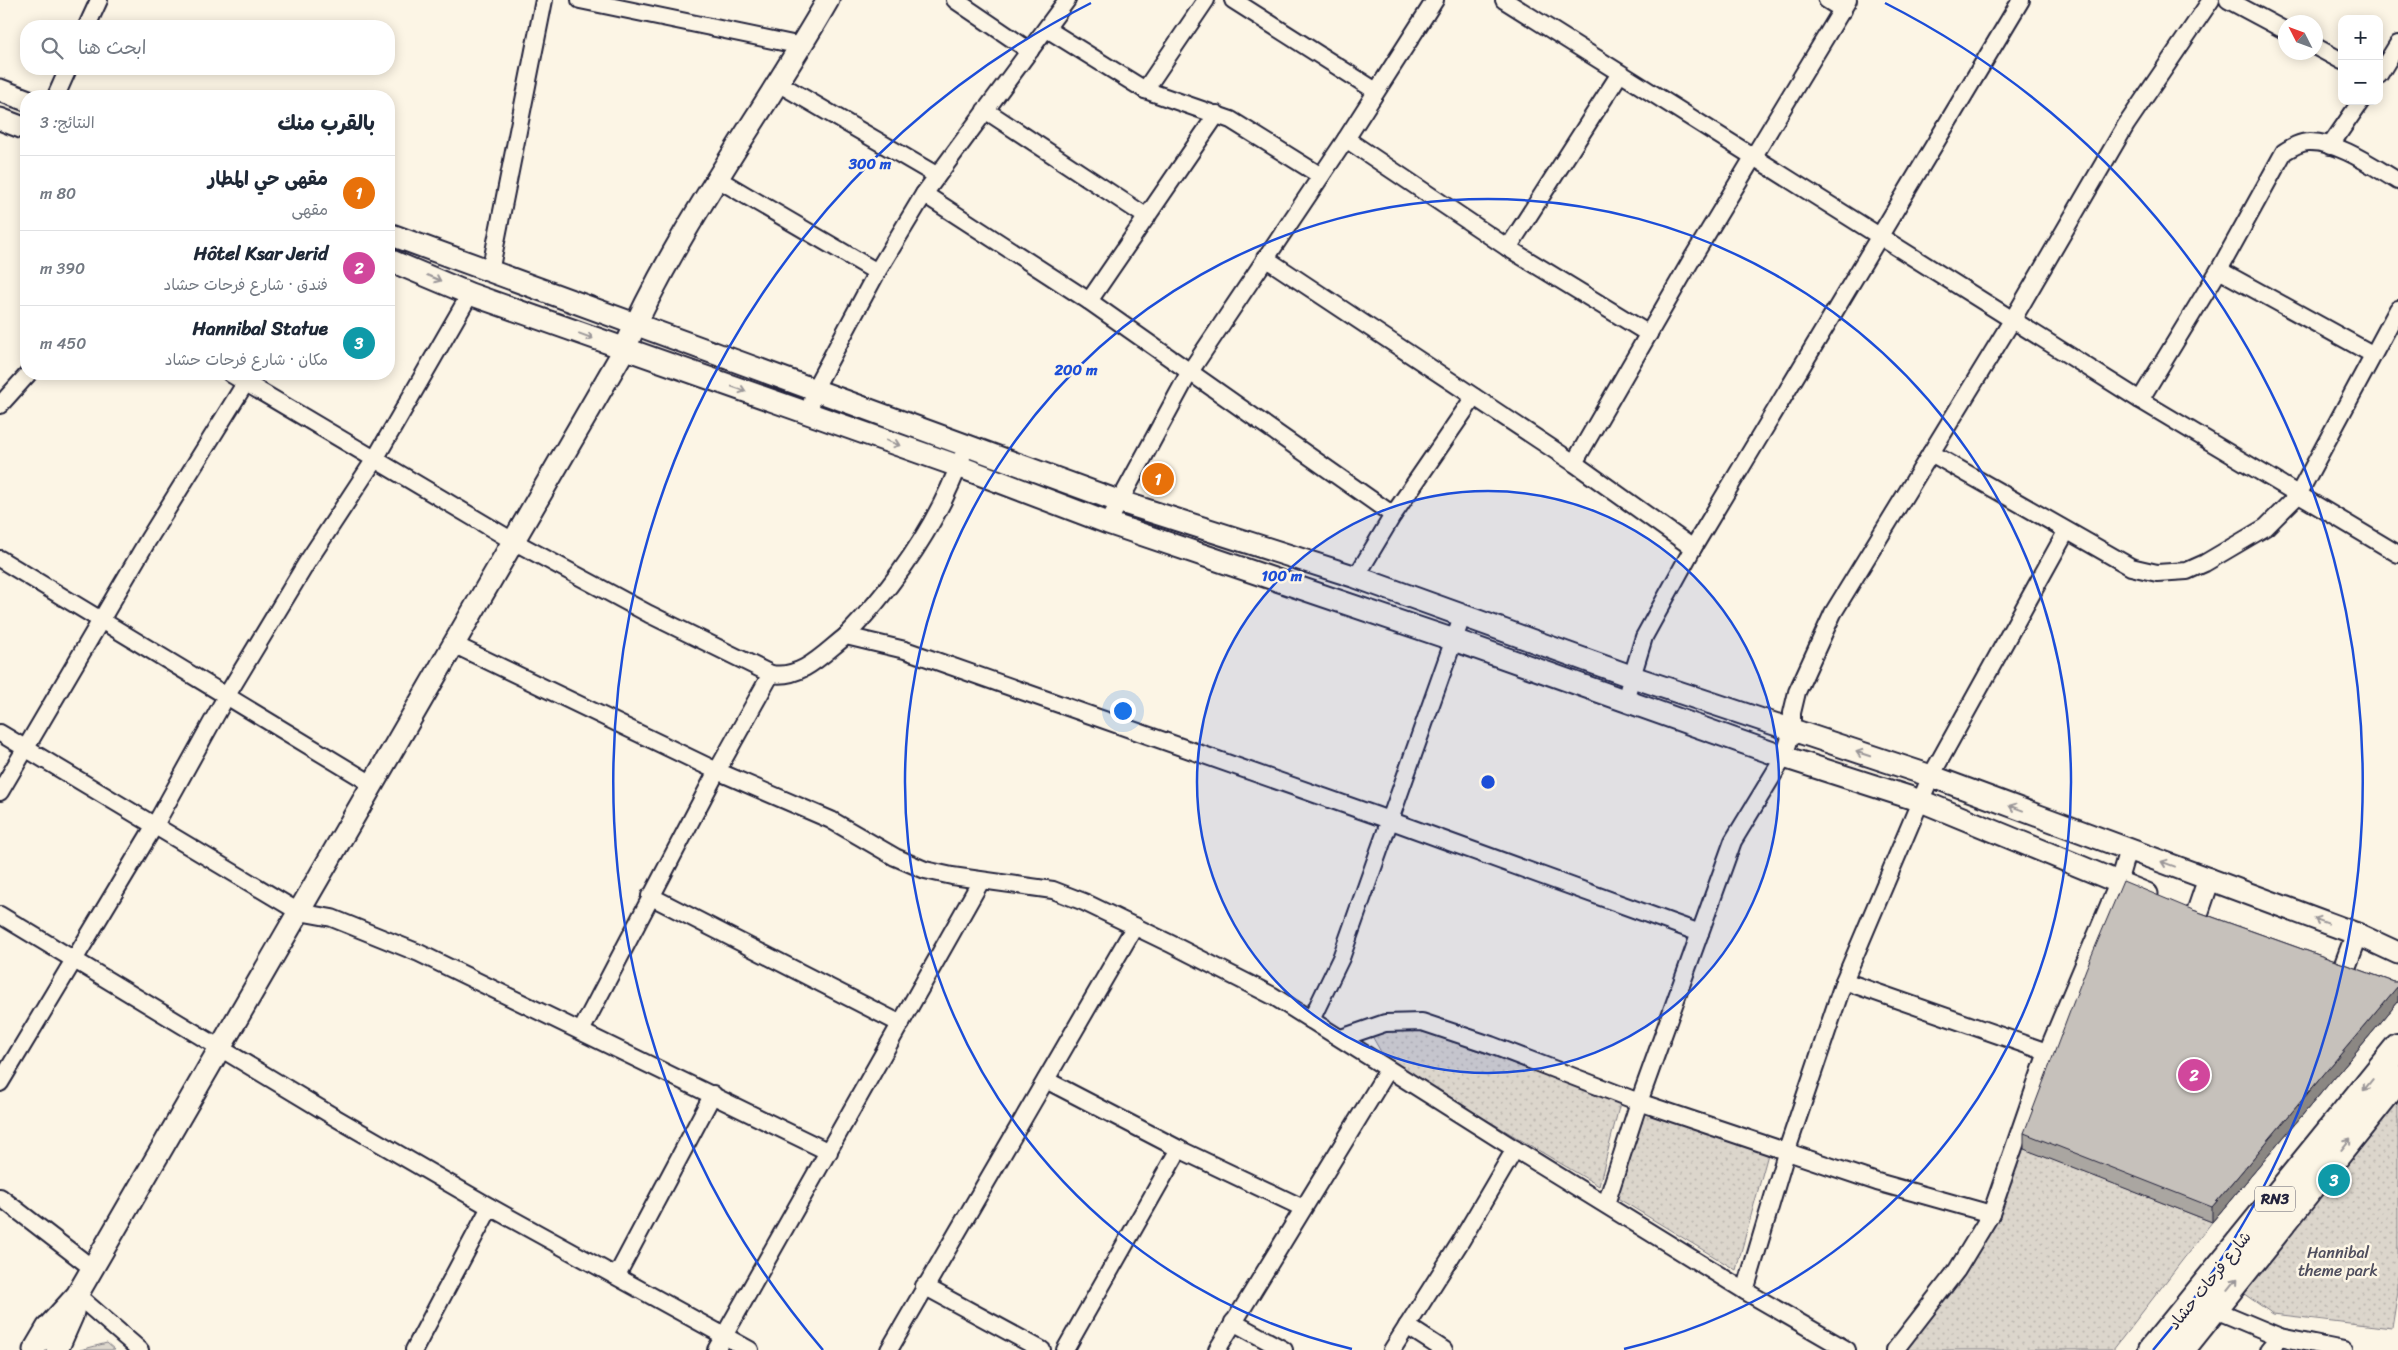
<!DOCTYPE html>
<html lang="ar">
<head>
<meta charset="utf-8">
<style>
	:root { --surface:#fff; --page:#f2f2f3; --text:#1f2937; --muted:#747a83; --line:#e0e1e3; --accent:#2563eb }
	body { margin:0; font-family:Sriracha,"Playpen Sans Arabic",sans-serif; background:var(--page); color:var(--text); direction:rtl }
	.controls { position:absolute; right:15px; top:15px; display:grid; overflow:hidden; border-radius:10px; box-shadow:0 2px 12px #0003 }
	.controls button { width:45px; height:45px; display:grid; place-items:center; padding:0; border:0; border-bottom:1px solid var(--line); background:var(--surface); color:var(--text); font:25px sans-serif }
	.compass { position:absolute; left:2278px; top:15px; width:45px; height:45px; border-radius:50%; background:var(--surface); box-shadow:0 2px 12px #0003; rotate:312deg }
	.you { position:absolute; left:1122px; top:710px; width:18px; height:18px; margin:-12px; border:4px solid #fff; border-radius:50%; background:#1a73e8; box-shadow:0 0 0 8px #1a73e833 }
	.badge { display:grid; place-items:center; width:32px; height:32px; border-radius:50%; background:var(--accent); color:#fff; font-size:16px; font-weight:700 }
	.pin { position:absolute; translate:-50% -50%; border:2px solid #fff; box-shadow:0 1px 5px #0006 }
	.list { margin:0; padding:0; list-style:none }
	h2 { display:flex; justify-content:space-between; align-items:center; height:65px; margin:0; padding:0 20px; font-size:21px }
	h2 small { font-size:16px; font-weight:400; color:var(--muted) }
	.list li { display:grid; grid-template-columns:32px 1fr auto; gap:15px; align-items:center; box-sizing:border-box; height:75px; padding:0 20px; border-top:1px solid var(--line) }
	.list b { display:block; font-size:19px; white-space:nowrap }
	.list p { margin:0; font-size:16px; white-space:nowrap; color:var(--muted) }
	.list em { font-size:16px; font-style:normal; color:var(--muted) }
	.icon { flex:none; width:28px; height:28px; fill:none; stroke:currentColor; stroke-width:2; stroke-linecap:round; stroke-linejoin:round }
	.map { position:relative; flex:none; width:2398px; height:1350px; overflow:hidden; direction:ltr }
	.search { position:absolute; background:var(--surface); box-shadow:0 2px 12px #0003; left:20px; top:20px; width:375px; height:55px; display:flex; align-items:center; gap:12px; box-sizing:border-box; padding:0 18px; border-radius:20px; color:var(--muted); font-size:19px }
	.panel { position:absolute; background:var(--surface); box-shadow:0 2px 12px #0003; left:20px; top:90px; width:375px; height:290px; border-radius:20px; direction:rtl }
	.map>svg:first-child { display:block }
</style>
</head>
<body>
<div class="map">
<svg width="2398" height="1350" viewBox="0 0 2398 1350">
	<defs>
		<pattern id="grass-dots" width="8" height="8" patternUnits="userSpaceOnUse" patternTransform="scale(1.25)"><rect width="8" height="8" fill="#dcd6cc"/><path d="M2 2h.1M6 6h.1" fill="none" stroke="#bcb7b0" stroke-width="1.8" stroke-linecap="round"/></pattern>
	</defs>
	<rect width="100%" height="100%" fill="#fcf5e5"/>
	<filter id="ink" filterUnits="userSpaceOnUse"><feTurbulence type="fractalNoise" baseFrequency=".02" numOctaves="2"/><feDisplacementMap in="SourceGraphic" scale="10" xChannelSelector="R" yChannelSelector="G"/><feConvolveMatrix kernelMatrix="1 2 1 2 8 2 1 2 1" color-interpolation-filters="sRGB"/></filter>
	<g filter="url(#ink)">
		<g fill="url(#grass-dots)" stroke="#7f7c84">
			<path d="M1395,1027L1430,1033L1620,1103L1599,1186L1397,1067L1381,1052L1372,1036Z"/>
			<path d="M2398,1094V1291L2392,1328L2273,1314L2237,1289Z"/>
			<path d="M1643,1107L1768,1154L1736,1270L1614,1196Z"/>
			<path d="M2023,1148L2212,1222L2113,1350H1902L1998,1218Z"/>
		</g>
		<path fill="#dcd6cc" stroke="#7f7c84" d="M107,1343L115,1350H80Z"/>
		<g fill="none" stroke-linecap="round" stroke-linejoin="round">
			<defs>
				<g id="minor">
					<path d="M580,0L802,46"/>
					<path d="M955,0L1030,51"/>
					<path d="M1233,0L1376,91"/>
					<path d="M1504,0L2140,400L2398,554"/>
					<path d="M1827,0L1843,10"/>
					<path d="M2228,0L2286,31"/>
					<path d="M87,26L99,0"/>
					<path d="M1047,29L1145,90L1231,120L1321,176"/>
					<path d="M2316,47L2342,61"/>
					<path d="M2379,75L2398,44"/>
					<path d="M778,83L936,175"/>
					<path d="M1145,90L1206,0"/>
					<path d="M56,96L68,69"/>
					<path d="M985,110L1147,217"/>
					<path d="M1346,139L1508,248L1649,334"/>
					<path d="M2330,146L2361,101"/>
					<path d="M716,178L877,272"/>
					<path d="M924,194L1089,301L1393,515"/>
					<path d="M1508,248L1619,75"/>
					<path d="M1265,258L1574,463L1693,548"/>
					<path d="M2219,270L2372,354"/>
					<path d="M490,272L544,0"/>
					<path d="M1089,301L1217,114"/>
					<path d="M231,374L513,541L649,614L771,674C802,679 823,654 846,636L905,650L1389,820L1700,933"/>
					<path d="M2140,400L2219,270L2284,152C2292,147 2300,142 2309,142C2338,141 2374,167 2398,181"/>
					<path d="M0,405L28,374"/>
					<path d="M809,414L815,388L877,272L924,194L1067,0"/>
					<path d="M1931,453L2131,567L2157,573L2187,571L2205,563L2266,527L2298,495L2398,309"/>
					<path d="M1574,463L1693,257L1848,0"/>
					<path d="M1108,523L1189,373L1346,139L1435,0"/>
					<path d="M0,559L372,784"/>
					<path d="M1356,577L1393,515L1474,397"/>
					<path d="M846,636C896,584 937,525 962,457"/>
					<path d="M453,644L717,771L831,820L895,857L925,870L952,876L1053,890L1084,902L1171,944L1273,996L1311,1020L1515,1149L1745,1291L1847,1350"/>
					<path d="M1625,700L1644,637L1693,548L2021,0"/>
					<path d="M0,733L299,912L332,918L419,953L829,1152"/>
					<path d="M0,792L148,540L251,374"/>
					<path d="M650,896L901,1024"/>
					<path d="M0,915L336,1118L490,1207L750,1350"/>
					<path d="M1844,981L2047,1052"/>
					<path d="M1311,1020L1341,958L1463,614"/>
					<path d="M581,1031L717,771L771,674"/>
					<path d="M1341,1038L1385,1023L1422,1022L1491,1045L1639,1102L1877,1182L1991,1214"/>
					<path d="M1046,1080L1179,1149L1303,1208"/>
					<path d="M0,1083L155,825L227,695L306,564L375,459L470,294"/>
					<path d="M0,1197L92,1268"/>
					<path d="M1606,1204L1639,1102L1733,841L1784,757L1792,731V713L1797,692L1833,613L2013,319L2126,125L2211,0"/>
					<path d="M617,1275L713,1094"/>
					<path d="M924,1286L1042,1350"/>
					<path d="M1745,1291L1787,1150L1844,981L1931,776L2066,532"/>
					<path d="M77,1295L140,1350"/>
					<path d="M2206,1306L2280,1337L2344,1350"/>
					<path d="M1233,1322L1284,1350"/>
					<path d="M1407,1326L1444,1350"/>
					<path d="M414,1350L490,1207"/>
					<path d="M716,1350L981,881"/>
					<path d="M889,1350L1135,926"/>
					<path d="M1065,1350L1179,1149"/>
					<path d="M1217,1350L1388,1070"/>
					<path d="M1392,1350L1461,1241L1515,1149"/>
					<path d="M1895,1350L1957,1270L1991,1214L2047,1052L2118,883L2128,849"/>
					<path d="M2269,1350L2280,1337"/>
				</g>
				<g id="tertiary">
					<path d="M0,90L26,100"/>
					<path d="M0,119L26,129"/>
					<path d="M389,234L1118,501L1356,577L1633,677L1931,776L2357,934L2398,953"/>
					<path d="M389,260L470,294L958,466L1108,523L1454,640L1784,757L1921,801L2147,894"/>
					<path d="M2197,914L2209,879"/>
					<path d="M2345,966L2357,934"/>
					<path d="M34,1350L47,1328L77,1295L624,350C678,226 761,117 828,0"/>
					<path d="M57,1350L72,1316L76,1298"/>
				</g>
				<g id="primary">
					<path d="M2152,1350L2398,1047"/>
					<path d="M2181,1350L2398,1079"/>
				</g>
			</defs>
			<use href="#minor" stroke="#22223b" stroke-width="20"/>
			<use href="#tertiary" stroke="#22223b" stroke-width="25"/>
			<use href="#primary" stroke="#22223b" stroke-width="30"/>
			<use href="#minor" stroke="#fcf5e5" stroke-width="16"/>
			<use href="#tertiary" stroke="#fcf5e5" stroke-width="21"/>
			<use href="#primary" stroke="#fcf5e5" stroke-width="26"/>
		</g>
		<path fill="#aaa6a1" stroke="#22223b" d="M2193,910L2394,982H2398V1002L2212,1222L2024,1149V1133Z"/>
		<path fill="#8b8783" stroke="#22223b" d="M2398,986V1002L2212,1222V1207Z"/>
		<path fill="#c6c1bb" stroke="#22223b" d="M2123,881L2193,910L2394,982H2398V986L2212,1207L2024,1133L2086,969Z"/>
		<defs><path id="oneway-shaft" d="M-6 0H5M1.5-3L5.5 0L1.5 3" fill="none" stroke-width="1.6" stroke-linecap="round" stroke-linejoin="round" transform="scale(1.25)"/></defs>
		<g stroke="#9a9698">
			<use href="#oneway-shaft" transform="translate(434 278) rotate(23)"/>
			<use href="#oneway-shaft" transform="translate(586 336) rotate(20)"/>
			<use href="#oneway-shaft" transform="translate(739 389) rotate(19)"/>
			<use href="#oneway-shaft" transform="translate(893 443) rotate(20)"/>
			<use href="#oneway-shaft" transform="translate(1863 754) rotate(-162)"/>
			<use href="#oneway-shaft" transform="translate(2016 808) rotate(-160)"/>
			<use href="#oneway-shaft" transform="translate(2168 864) rotate(-160)"/>
			<use href="#oneway-shaft" transform="translate(2321 921) rotate(-160)"/>
			<use href="#oneway-shaft" transform="translate(2368 1085) rotate(129)"/>
			<use href="#oneway-shaft" transform="translate(2346 1144) rotate(-52)"/>
			<use href="#oneway-shaft" transform="translate(2233 1284) rotate(-51)"/>
		</g>
	</g>
	<circle cx="1488" cy="782" r="291" fill="#1d4ed8" fill-opacity=".12"/>
	<g fill="none" stroke="#1d4ed8" stroke-width="2.5">
		<circle cx="1488" cy="782" r="291"/>
		<path d="M1352 1349A583 583 0 1 1 1624 1349"/>
		<path d="M823 1350A874 874 0 0 1 1091 3M1885 3A874 874 0 0 1 2153 1350"/>
	</g>
	<g text-anchor="middle" stroke-width="5" stroke-linejoin="round" paint-order="stroke">
		<rect fill="#fcf5e5" stroke="#63616e" stroke-width="1" x="2255" y="1186.5" width="40" height="25" rx="4"/>
		<g font-size="15" font-weight="bold" fill="#22223b">
			<text x="2275" y="1204">RN3</text>
		</g>
		<g font-size="16" fill="#504f5f" stroke="#fcf5e5">
			<text x="2338" y="1258">Hannibal<tspan x="2338" dy="18">theme park</tspan></text>
		</g>
		<g font-size="16" fill="#22223b" stroke="#fcf5e5">
			<text transform="translate(2209 1280) rotate(-51)" y="6">شارع فرحات حشاد</text>
		</g>
	</g>
	<circle cx="1488" cy="782" r="8" fill="#1d4ed8" stroke="#fcf5e5" stroke-width="2.5"/>
	<g font-size="15" text-anchor="middle" font-weight="bold" fill="#1d4ed8" stroke="#fcf5e5" stroke-width="5" stroke-linejoin="round" paint-order="stroke">
		<text x="870" y="169">300 m</text>
		<text x="1076" y="375">200 m</text>
		<text x="1282" y="581">100 m</text>
	</g>
</svg>
<div class="controls">
<button>+</button>
<button>−</button>
</div>
<svg class="compass" viewBox="-18 -18 36 36"><path d="M0-13l5 13h-10z" fill="#e53935"/><path d="M0 13l5-13h-10z" fill="#747a83"/></svg>
<div class="you"></div>
<div class="pin badge" style="left:1158px;top:479px;background:#e8710a">1</div>
<div class="pin badge" style="left:2194px;top:1075px;background:#d1479c">2</div>
<div class="pin badge" style="left:2334px;top:1180px;background:#0f9aa8">3</div>
<div class="search"><svg class="icon" aria-label="search" viewBox="0 0 24 24"><circle cx="10" cy="10" r="6"/><path d="M15 15l6 6"/></svg>ابحث هنا</div>
<section class="panel">
<h2>بالقرب منك<small>النتائج: 3</small></h2>
<ul class="list">
<li><span class="badge" style="background:#e8710a">1</span><div><b>مقهى حي المطار</b><p>مقهى</p></div><em>80 m</em></li>
<li><span class="badge" style="background:#d1479c">2</span><div><b>Hôtel Ksar Jerid</b><p>فندق · شارع فرحات حشاد</p></div><em>390 m</em></li>
<li><span class="badge" style="background:#0f9aa8">3</span><div><b>Hannibal Statue</b><p>مكان · شارع فرحات حشاد</p></div><em>450 m</em></li>
</ul>
</section>
</div>
</body>
</html>
